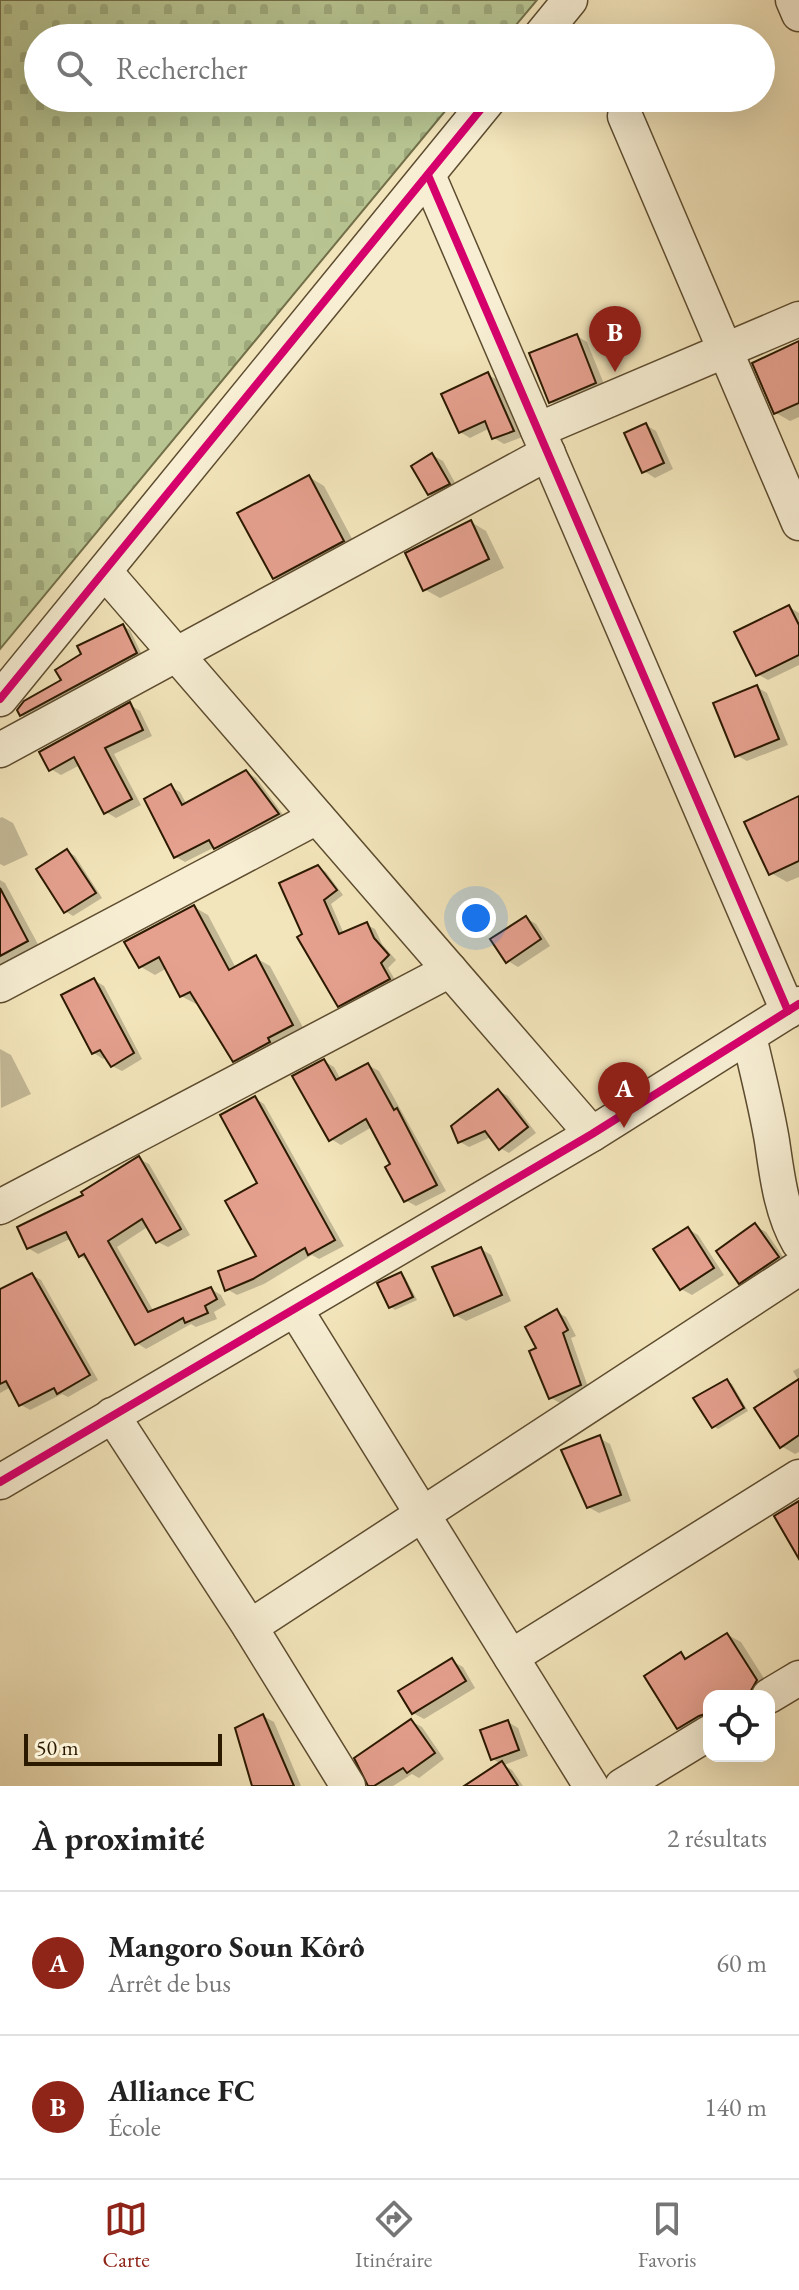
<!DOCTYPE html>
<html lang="fr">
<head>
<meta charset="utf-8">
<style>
	:root { --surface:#fff; --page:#f6f6f6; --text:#222; --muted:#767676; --line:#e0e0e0; --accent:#8f2418 }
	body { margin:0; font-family:"EB Garamond",serif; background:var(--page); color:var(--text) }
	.controls { position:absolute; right:24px; bottom:24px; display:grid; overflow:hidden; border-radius:16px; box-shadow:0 8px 32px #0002 }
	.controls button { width:72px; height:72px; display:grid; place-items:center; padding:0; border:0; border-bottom:2px solid var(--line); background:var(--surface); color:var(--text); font:40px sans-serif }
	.scale { position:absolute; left:24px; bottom:20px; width:198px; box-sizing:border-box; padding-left:8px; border:4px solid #2b1900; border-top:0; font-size:22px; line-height:28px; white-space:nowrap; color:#2b1900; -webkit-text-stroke:6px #f7eed3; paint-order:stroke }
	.you { position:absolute; left:476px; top:918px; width:28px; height:28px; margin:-20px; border:6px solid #fff; border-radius:50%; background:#1a73e8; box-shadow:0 0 0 12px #1a73e833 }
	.badge { display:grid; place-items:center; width:52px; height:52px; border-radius:50%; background:var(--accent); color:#fff; font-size:26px; font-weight:700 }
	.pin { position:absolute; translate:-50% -66px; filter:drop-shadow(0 2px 4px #0008) }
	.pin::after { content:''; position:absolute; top:42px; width:28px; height:24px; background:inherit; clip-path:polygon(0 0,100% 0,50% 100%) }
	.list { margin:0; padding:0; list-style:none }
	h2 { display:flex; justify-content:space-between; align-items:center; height:104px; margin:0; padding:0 32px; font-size:34px }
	h2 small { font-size:26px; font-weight:400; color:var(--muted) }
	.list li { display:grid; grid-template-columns:52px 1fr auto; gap:24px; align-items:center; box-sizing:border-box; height:144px; padding:0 32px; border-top:2px solid var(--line) }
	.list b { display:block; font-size:30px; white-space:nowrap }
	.list p { margin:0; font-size:26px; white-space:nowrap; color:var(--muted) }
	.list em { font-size:26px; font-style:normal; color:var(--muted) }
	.icon { flex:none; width:44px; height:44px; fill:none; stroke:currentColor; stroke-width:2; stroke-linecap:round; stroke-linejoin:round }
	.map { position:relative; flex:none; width:799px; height:1786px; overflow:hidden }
	.search { position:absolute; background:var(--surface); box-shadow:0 8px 32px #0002; left:24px; right:24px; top:24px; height:88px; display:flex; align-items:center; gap:20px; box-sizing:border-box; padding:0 28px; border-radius:44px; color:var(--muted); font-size:30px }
	.sheet { height:392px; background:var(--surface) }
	nav { display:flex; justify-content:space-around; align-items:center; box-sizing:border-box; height:112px; border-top:2px solid var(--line); background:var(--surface); font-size:22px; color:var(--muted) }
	nav a { display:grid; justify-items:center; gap:4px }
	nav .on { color:var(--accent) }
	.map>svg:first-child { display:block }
</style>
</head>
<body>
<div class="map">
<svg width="799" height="1786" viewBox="0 0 799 1786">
	<defs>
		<pattern id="cemetery-stones" width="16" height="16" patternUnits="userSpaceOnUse" patternTransform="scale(2)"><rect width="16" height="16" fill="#b8c592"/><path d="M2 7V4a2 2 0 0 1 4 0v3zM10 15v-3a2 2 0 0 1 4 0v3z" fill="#9ea97c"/></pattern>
	</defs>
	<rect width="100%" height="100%" fill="#f3e5bb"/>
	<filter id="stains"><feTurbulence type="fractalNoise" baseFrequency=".0025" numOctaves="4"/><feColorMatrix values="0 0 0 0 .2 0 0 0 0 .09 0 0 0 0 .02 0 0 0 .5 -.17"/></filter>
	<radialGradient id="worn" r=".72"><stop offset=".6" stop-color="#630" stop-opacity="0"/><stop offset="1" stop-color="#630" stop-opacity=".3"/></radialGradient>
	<path fill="url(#cemetery-stones)" stroke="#726f49" stroke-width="2" d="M0,0H537L505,38H38V98H456L0,649Z"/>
	<g fill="#0003">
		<path d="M577,336L587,342L606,389L561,408L551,402Z"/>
		<path d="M799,344V417L790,421L776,413Z"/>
		<path d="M488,375L498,380L522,437L504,444L494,438L490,428L470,438L460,432Z"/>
		<path d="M646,425L656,431L673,469L655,478L644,471Z"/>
		<path d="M432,455L443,461L459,490L440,500L429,494Z"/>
		<path d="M309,477L324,486L358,550L290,587L275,578Z"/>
		<path d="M471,522L486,531L504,568L440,598L424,589Z"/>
		<path d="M789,607L799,613V665L768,680L757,674Z"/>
		<path d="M123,626L130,630L143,657L28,719L21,715L64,681Z"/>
		<path d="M757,687L767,693L788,745L747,761L736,755Z"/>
		<path d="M130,705L140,711L152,736L114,754L141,805L116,818L106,812L80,765L61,775L51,769Z"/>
		<path d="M246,772L256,778L287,820L225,853L215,847L185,862L176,857L171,787L180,792L187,805Z"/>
		<path d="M799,798V877L787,882L771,873Z"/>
		<path d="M2,817L13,823L28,855L4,866L0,864V818Z"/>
		<path d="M67,851L75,856L102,898L73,916L65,911Z"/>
		<path d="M318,867L326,872L343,895L331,904L344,934L367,925L375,929L382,944L396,960L388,968L397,983L347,1010L339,1005L305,934Z"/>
		<path d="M0,880L5,883L40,948L0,970Z"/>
		<path d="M194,907L208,915L236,968L256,958L270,966L306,1033L249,1068L234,1060L198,1002L196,1004L181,996L167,968L155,975L141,967Z"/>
		<path d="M526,918L536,924L550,946L518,967L508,961Z"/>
		<path d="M94,980L104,986L142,1059L122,1071L112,1066L106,1057L103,1059L94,1053Z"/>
		<path d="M0,1049L11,1055L31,1094L1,1108Z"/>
		<path d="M324,1061L334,1067L341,1080L368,1065L379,1071L446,1191L416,1206L405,1200L393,1165L372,1127L341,1145L331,1139Z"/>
		<path d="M499,1091L508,1096L536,1133L509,1153L500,1148L491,1137L469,1147L460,1142Z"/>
		<path d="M255,1098L264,1104L344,1246L319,1259L312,1255L264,1284L237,1295L227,1289L259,1257L260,1184Z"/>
		<path d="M139,1159L149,1164L190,1235L168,1247L158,1242L149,1226L117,1247L154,1312L211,1289L221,1295L226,1305L214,1312L217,1319L196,1327L191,1324L146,1349L137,1343L91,1262L80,1256L72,1238L38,1254L28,1248L86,1196Z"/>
		<path d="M755,1226L766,1232L788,1264L751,1288L740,1282Z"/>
		<path d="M688,1229L698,1235L724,1275L692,1295L681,1289Z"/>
		<path d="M481,1249L491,1255L511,1301L466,1321L455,1315Z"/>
		<path d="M401,1274L405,1277L417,1300L395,1310L391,1307Z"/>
		<path d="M32,1275L41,1280L98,1380L68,1397L62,1394L30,1410L21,1405L11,1387L0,1393V1291Z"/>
		<path d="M557,1312L566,1317L576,1336L571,1338L589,1390L560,1403L551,1398L539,1349Z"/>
		<path d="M799,1368V1452L795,1454L781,1446L799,1381L793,1371Z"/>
		<path d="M727,1381L732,1384L748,1411L718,1429L713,1426Z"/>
		<path d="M599,1438L610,1444L631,1501L599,1513L588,1507Z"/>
		<path d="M728,1635L741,1642L770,1688L764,1696H709V1725L692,1735L678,1728L681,1655L689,1659Z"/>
		<path d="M452,1661L463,1667L475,1688L424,1719L413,1713Z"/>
		<path d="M263,1716L274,1722L301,1786H254Z"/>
		<path d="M411,1721L422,1727L444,1759L419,1778L412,1774L393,1786H368Z"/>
		<path d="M508,1722L518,1728L528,1756L504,1765L512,1770L523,1786H468L501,1764L493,1759Z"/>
	</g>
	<g fill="#e5a08e" stroke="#2b1900" stroke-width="2">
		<path d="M577,334L596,383L549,403L529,353Z"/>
		<path d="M799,341V403L774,414L752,363Z"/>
		<path d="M488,372L514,431L492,439L485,421L459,433L441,394Z"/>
		<path d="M646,423L664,463L642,473L624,433Z"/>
		<path d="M432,453L450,484L428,495L411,466Z"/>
		<path d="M309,475L344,541L273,579L237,513Z"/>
		<path d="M471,520L489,559L423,591L405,553Z"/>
		<path d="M789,605L799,625V655L756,676L734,632Z"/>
		<path d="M123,624L137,653L20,716L17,710L24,701L61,680L55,670L81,654L77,646Z"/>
		<path d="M757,685L779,739L735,757L713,703Z"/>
		<path d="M130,702L143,730L105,748L132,799L104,814L74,757L49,771L39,752Z"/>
		<path d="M246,770L279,814L214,849L209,840L174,858L144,799L171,784L182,805Z"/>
		<path d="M799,796V861L769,875L744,822Z"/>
		<path d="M67,849L96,893L64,913L36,869Z"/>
		<path d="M318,865L337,890L324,900L339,934L367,922L374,938L389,955L381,963L390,979L338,1007L297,937L302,934L279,883Z"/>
		<path d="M0,888L28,941L0,956Z"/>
		<path d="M194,905L229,970L256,955L293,1025L268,1038L270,1042L233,1062L190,992L180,997L159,957L139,968L124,942Z"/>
		<path d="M526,916L541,939L506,963L490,939Z"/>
		<path d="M94,978L134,1053L111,1067L100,1050L92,1054L61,995Z"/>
		<path d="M324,1059L336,1080L368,1063L394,1110L397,1108L437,1185L404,1202L385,1167L390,1164L366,1119L329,1141L292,1076Z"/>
		<path d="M498,1089L528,1127L499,1150L485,1131L458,1143L451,1126Z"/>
		<path d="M255,1096L335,1240L308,1255L305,1248L253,1279L225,1291L218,1271L256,1256L225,1201L257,1183L220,1115Z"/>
		<path d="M139,1156L181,1229L156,1243L142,1219L108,1241L148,1312L211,1287L217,1299L205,1306L208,1313L185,1323L183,1318L135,1345L84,1254L79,1257L66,1232L27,1249L17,1227L83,1195L81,1192Z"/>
		<path d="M755,1223L779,1257L739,1284L716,1251Z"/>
		<path d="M688,1227L714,1268L680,1290L653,1249Z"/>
		<path d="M481,1247L502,1295L454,1316L432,1267Z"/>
		<path d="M401,1272L413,1297L389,1308L377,1283Z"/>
		<path d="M32,1273L90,1375L57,1394L54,1388L19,1406L6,1381L0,1384V1289Z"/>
		<path d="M557,1309L568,1330L563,1333L581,1385L549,1399L529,1351L536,1348L525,1327Z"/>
		<path d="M727,1379L744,1408L712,1428L693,1398Z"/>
		<path d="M799,1379V1435L780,1448L754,1408Z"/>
		<path d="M600,1435L621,1495L587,1508L561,1450Z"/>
		<path d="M799,1501V1559L774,1516Z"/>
		<path d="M727,1633L757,1680L748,1696H709V1713L699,1716L677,1729L644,1676L681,1652L685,1659Z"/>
		<path d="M452,1658L466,1681L412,1714L398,1691Z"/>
		<path d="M263,1714L294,1786H252L235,1728Z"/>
		<path d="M411,1719L435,1753L407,1773L403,1768L374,1786H368L354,1758Z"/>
		<path d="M508,1720L519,1750L491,1760L480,1730Z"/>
		<path d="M502,1761L518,1786H464Z"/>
	</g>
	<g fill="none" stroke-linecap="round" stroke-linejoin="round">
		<defs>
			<g id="minor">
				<path d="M793,0L799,14"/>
				<path d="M539,38L570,0"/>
				<path d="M625,116L799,523"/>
				<path d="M428,175L788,1011"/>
				<path d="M538,430L799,319"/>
				<path d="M105,572L592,1134"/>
				<path d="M0,699L490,98"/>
				<path d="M0,750L548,453"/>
				<path d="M0,985L317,817"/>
				<path d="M749,1036C757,1071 766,1105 772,1141C777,1175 781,1212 799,1243"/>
				<path d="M0,1207L450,970"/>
				<path d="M295,1309L591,1786"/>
				<path d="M112,1415L250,1627L348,1786"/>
				<path d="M0,1482L592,1134L799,1004"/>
				<path d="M250,1627L799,1268"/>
				<path d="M511,1657L799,1477"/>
				<path d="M769,1696L799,1678"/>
				<path d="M622,1786L709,1733"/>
			</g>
		</defs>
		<use href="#minor" stroke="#5d4c2f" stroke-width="37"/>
		<use href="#minor" stroke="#f7eed3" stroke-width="34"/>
		<defs>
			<g id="cycleway">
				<path d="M428,175L788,1011"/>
				<path d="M0,699L490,98"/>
				<path d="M0,1482L592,1134L799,1004"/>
			</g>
		</defs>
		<use href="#cycleway" stroke="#f7eed3" stroke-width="13"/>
		<use href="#cycleway" stroke="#d6006c" stroke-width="8"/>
	</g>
	<rect width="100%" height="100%" filter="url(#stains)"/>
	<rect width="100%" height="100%" fill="url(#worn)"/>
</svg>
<div class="controls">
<button><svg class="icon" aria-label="locate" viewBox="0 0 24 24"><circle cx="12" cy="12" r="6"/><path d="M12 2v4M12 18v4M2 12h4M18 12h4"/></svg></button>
</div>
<div class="scale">50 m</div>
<div class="you"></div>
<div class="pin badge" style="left:624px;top:1128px">A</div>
<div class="pin badge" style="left:615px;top:372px">B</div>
<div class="search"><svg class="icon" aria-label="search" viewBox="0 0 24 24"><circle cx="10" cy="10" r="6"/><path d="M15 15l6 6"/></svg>Rechercher</div>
</div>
<section class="sheet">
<h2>À proximité<small>2 résultats</small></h2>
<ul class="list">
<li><span class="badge">A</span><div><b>Mangoro Soun Kôrô</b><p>Arrêt de bus</p></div><em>60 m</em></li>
<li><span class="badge">B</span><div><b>Alliance FC</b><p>École</p></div><em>140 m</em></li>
</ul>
</section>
<nav>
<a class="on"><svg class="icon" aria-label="map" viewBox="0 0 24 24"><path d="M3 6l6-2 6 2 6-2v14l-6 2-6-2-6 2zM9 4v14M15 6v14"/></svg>Carte</a>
<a><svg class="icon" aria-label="directions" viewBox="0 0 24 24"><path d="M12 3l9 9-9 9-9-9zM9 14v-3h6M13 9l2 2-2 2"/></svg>Itinéraire</a>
<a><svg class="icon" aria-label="saved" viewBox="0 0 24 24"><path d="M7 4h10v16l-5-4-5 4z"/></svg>Favoris</a>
</nav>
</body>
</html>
